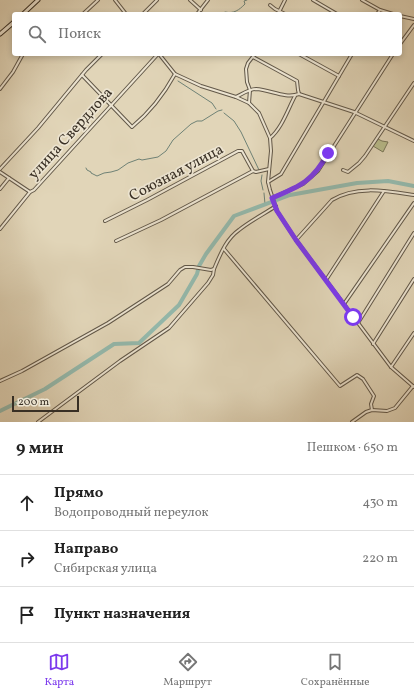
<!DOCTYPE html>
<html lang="ru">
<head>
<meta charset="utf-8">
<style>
	:root { --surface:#fff; --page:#f2f2f2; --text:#222; --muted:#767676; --line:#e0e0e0; --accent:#7c3aed }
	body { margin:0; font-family:Vollkorn,serif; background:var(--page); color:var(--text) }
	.scale { position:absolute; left:12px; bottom:10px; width:67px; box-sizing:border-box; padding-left:4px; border:2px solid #382f24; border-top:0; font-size:11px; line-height:14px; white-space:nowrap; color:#382f24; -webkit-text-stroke:3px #ece4d1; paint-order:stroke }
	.stop { position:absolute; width:12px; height:12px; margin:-9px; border:3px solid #7c3aed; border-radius:50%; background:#fff }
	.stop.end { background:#7c3aed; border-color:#fff; box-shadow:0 1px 4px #0008 }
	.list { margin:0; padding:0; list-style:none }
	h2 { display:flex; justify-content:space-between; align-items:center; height:52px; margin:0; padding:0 16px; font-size:17px }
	h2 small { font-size:13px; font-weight:400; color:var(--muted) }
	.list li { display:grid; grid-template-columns:26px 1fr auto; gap:12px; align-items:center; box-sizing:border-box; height:56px; padding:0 16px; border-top:1px solid var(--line) }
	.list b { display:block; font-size:15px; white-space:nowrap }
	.list p { margin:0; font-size:13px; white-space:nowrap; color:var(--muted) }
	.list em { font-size:13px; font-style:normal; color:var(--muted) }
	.icon { flex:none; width:22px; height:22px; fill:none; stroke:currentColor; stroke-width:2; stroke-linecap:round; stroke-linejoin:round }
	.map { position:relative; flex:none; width:414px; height:422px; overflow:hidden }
	.search { position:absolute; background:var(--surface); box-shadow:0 2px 6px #0003; left:12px; right:12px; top:12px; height:44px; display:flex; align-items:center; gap:10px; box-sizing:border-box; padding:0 14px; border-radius:4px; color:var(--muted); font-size:15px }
	.sheet { height:220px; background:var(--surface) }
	nav { display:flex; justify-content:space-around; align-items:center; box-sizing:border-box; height:56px; border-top:1px solid var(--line); background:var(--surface); font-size:11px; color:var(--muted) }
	nav a { display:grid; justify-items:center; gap:2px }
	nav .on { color:var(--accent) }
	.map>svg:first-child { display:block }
</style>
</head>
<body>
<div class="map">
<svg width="414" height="422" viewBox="0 0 414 422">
	<rect width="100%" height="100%" fill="#e1d5b8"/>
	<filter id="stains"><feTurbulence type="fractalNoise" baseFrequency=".005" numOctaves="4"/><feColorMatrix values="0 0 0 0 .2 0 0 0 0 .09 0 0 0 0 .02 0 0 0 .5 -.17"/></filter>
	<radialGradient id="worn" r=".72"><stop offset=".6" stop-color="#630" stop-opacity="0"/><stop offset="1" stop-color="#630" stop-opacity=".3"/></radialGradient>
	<path fill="#b8bc8b" stroke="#787658" d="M378,139L382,141L388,142L383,152L373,146Z"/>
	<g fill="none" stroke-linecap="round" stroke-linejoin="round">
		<g stroke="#6f8276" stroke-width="1">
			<path d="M222,14L225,12C234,14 239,10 245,4L244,1L247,0"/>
			<path d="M178,81L212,103L216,109"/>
			<path d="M224,113L234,121L241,132L259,170"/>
			<path d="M86,168L87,170L91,172V173L97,176L104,173L111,172L118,170L128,163L139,159L142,160L158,157L166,151L173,140L191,124L197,121H202L218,111L222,110"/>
			<path d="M262,175L261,181L263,190"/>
			<path d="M264,193L265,204"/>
		</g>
		<path stroke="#94b9ac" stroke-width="4" d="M0,411L45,389L114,344L139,343L179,305L197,274L199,266L206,254L234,216L290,195L357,183L388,181L414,186"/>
		<defs>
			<g id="street">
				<path d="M115,0L126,14"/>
				<path d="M190,0L201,10"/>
				<path d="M313,0L337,14"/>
				<path d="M362,0L380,10L393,14"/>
				<path d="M270,5L275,9L285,14"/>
				<path d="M83,14L98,0"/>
				<path d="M143,14L157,0"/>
				<path d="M197,14L208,0"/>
				<path d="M278,14L285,0"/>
				<path d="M377,14L380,10"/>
				<path d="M400,16L414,19"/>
				<path d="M400,44L414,25"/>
				<path d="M159,54L175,74L201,86L236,97L249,103L259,113L270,138L271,151L268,182L270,190L277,211L296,240L391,367L414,387"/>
				<path d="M299,54L339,76"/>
				<path d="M253,57L297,81L298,90L299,94"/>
				<path d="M82,75L132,127C149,113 164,94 175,74"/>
				<path d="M0,89L13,72L23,54"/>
				<path d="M299,94L354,112L414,141"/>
				<path d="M236,97C242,94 249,89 256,89C271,90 285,99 299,94"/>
				<path d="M249,103L250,90L247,82L246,69L248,63L255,54"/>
				<path d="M270,138C282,128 288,109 295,96"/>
				<path d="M0,169L38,128L86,70L102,54"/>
				<path d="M343,170L348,172L359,163L365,156L414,83"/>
				<path d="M0,172L30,192"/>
				<path d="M268,182L281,174L352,54"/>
				<path d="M0,189L9,178"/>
				<path d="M272,198L303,184L318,171L393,54"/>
				<path d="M105,221L147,200L238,151H242L253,171L256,172L269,169"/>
				<path d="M0,229L30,192L34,190L158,54"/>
				<path d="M296,240L332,200C356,185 387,191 414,195"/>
				<path d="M116,241L161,220L253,171"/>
				<path d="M224,249L340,386L357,375L363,379L374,396L371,404L372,410"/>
				<path d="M326,280L384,191"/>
				<path d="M344,304L414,203"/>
				<path d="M358,323L414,233"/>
				<path d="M373,344L414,279"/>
				<path d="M391,367L414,333"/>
				<path d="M0,381L22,371L108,323L168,284L180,270L185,267H193L211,270L214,269C220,255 226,239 239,230C250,221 264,214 276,206"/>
				<path d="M38,422L120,361L169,328L208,283L213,275L214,269"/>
				<path d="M352,422L366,412L372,410L387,411L395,408L413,386"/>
			</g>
			<g id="secondary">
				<path d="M23,14L38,0"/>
				<path d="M0,34L14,22"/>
			</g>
		</defs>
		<use href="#street" stroke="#625849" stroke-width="4"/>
		<use href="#secondary" stroke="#382f24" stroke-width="5"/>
		<use href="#street" stroke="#ece4d1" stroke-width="2"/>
		<use href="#secondary" stroke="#ece4d1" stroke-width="3"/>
	</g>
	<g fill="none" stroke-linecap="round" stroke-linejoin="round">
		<path stroke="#7c3aed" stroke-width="5" d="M328,153C313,181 301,186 272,198L277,211L296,240L353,317"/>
	</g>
	<g text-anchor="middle" stroke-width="3.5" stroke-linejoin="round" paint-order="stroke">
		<g font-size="15" fill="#382f24" stroke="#ece4d1">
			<text transform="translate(70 133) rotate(-48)" y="5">улица Свердлова</text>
			<text transform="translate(176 172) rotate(-28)" y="5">Союзная улица</text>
		</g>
	</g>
	<rect width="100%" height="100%" filter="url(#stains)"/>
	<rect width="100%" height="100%" fill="url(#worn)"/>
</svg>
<div class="scale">200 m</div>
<div class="stop" style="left:353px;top:317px"></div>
<div class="stop end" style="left:328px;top:153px"></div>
<div class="search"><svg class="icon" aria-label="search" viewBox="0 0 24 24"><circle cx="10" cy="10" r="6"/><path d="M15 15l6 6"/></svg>Поиск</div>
</div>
<section class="sheet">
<h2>9 мин<small>Пешком · 650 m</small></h2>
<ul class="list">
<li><svg class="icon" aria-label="ahead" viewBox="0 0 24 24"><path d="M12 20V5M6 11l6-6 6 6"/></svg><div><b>Прямо</b><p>Водопроводный переулок</p></div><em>430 m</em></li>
<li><svg class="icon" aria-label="right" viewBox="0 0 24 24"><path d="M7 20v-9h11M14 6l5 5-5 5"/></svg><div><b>Направо</b><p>Сибирская улица</p></div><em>220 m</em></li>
<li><svg class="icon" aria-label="arrive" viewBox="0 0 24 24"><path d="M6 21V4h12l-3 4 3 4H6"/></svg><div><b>Пункт назначения</b></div></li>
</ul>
</section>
<nav>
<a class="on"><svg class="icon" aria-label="map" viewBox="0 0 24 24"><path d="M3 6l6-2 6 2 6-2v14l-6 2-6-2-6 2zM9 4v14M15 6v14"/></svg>Карта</a>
<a><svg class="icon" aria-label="directions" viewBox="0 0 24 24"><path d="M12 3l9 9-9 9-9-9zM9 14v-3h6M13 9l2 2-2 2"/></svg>Маршрут</a>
<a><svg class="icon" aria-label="saved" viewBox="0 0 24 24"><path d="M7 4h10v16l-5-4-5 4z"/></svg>Сохранённые</a>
</nav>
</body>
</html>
